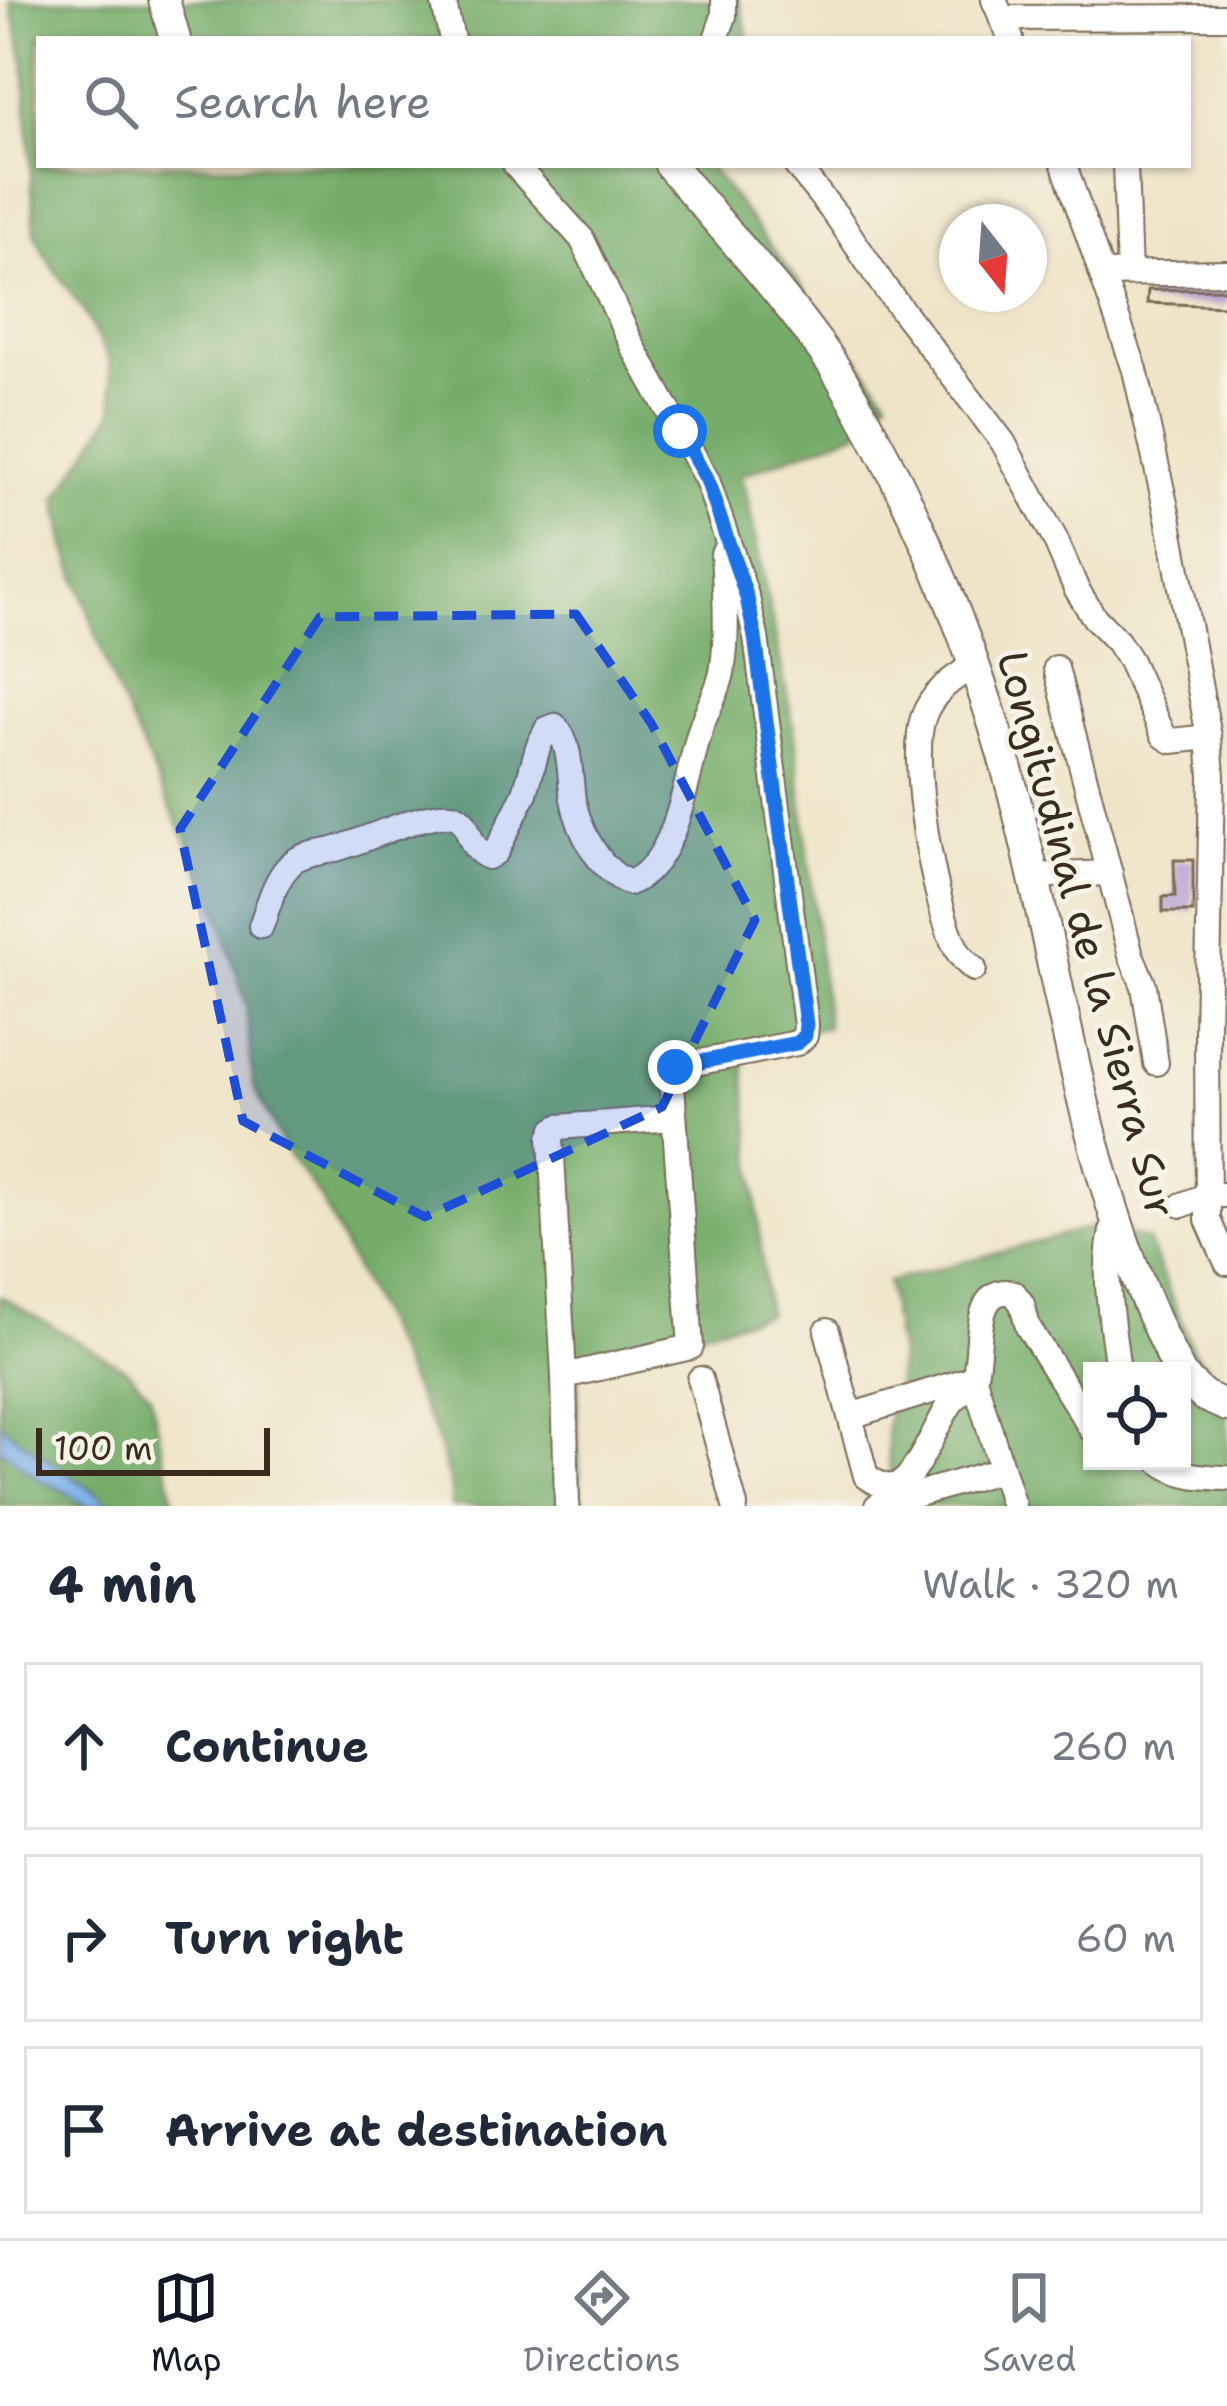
<!DOCTYPE html>
<html lang="en">
<head>
<meta charset="utf-8">
<style>
	:root { --surface:#fff; --page:#f2f2f3; --text:#1f2937; --muted:#747a83; --line:#e0e1e3; --accent:#111827 }
	body { margin:0; font-family:"Shantell Sans",sans-serif; background:var(--page); color:var(--text) }
	.controls { position:absolute; right:36px; bottom:36px; display:grid; overflow:hidden; border-radius:0px; box-shadow:0 3px 9px #0004 }
	.controls button { width:108px; height:108px; display:grid; place-items:center; padding:0; border:0; border-bottom:3px solid var(--line); background:var(--surface); color:var(--text); font:60px sans-serif }
	.compass { position:absolute; left:939px; top:204px; width:108px; height:108px; border-radius:50%; background:var(--surface); box-shadow:0 3px 9px #0004; rotate:163deg }
	.scale { position:absolute; left:36px; bottom:30px; width:234px; box-sizing:border-box; padding-left:12px; border:6px solid #3b2a1e; border-top:0; font-size:33px; line-height:42px; white-space:nowrap; color:#3b2a1e; -webkit-text-stroke:9px #f7f3e8; paint-order:stroke }
	.stop { position:absolute; width:36px; height:36px; margin:-27px; border:9px solid #1a73e8; border-radius:50%; background:#fff }
	.stop.end { background:#1a73e8; border-color:#fff; box-shadow:0 3px 12px #0008 }
	.list { margin:0; padding:0; list-style:none }
	h2 { display:flex; justify-content:space-between; align-items:center; height:156px; margin:0; padding:0 48px; font-size:51px }
	h2 small { font-size:39px; font-weight:400; color:var(--muted) }
	.list li { display:grid; grid-template-columns:78px 1fr auto; gap:36px; align-items:center; box-sizing:border-box; height:168px; margin:0 24px 24px; padding:0 24px; border:3px solid var(--line); border-radius:0px }
	.list b { display:block; font-size:45px; white-space:nowrap }
	.list em { font-size:39px; font-style:normal; color:var(--muted) }
	.icon { flex:none; width:66px; height:66px; fill:none; stroke:currentColor; stroke-width:2; stroke-linecap:round; stroke-linejoin:round }
	.map { position:relative; flex:none; width:1227px; height:1506px; overflow:hidden }
	.search { position:absolute; background:var(--surface); box-shadow:0 3px 9px #0004; left:36px; right:36px; top:36px; height:132px; display:flex; align-items:center; gap:30px; box-sizing:border-box; padding:0 42px; border-radius:0px; color:var(--muted); font-size:45px }
	.sheet { height:732px; background:var(--surface) }
	nav { display:flex; justify-content:space-around; align-items:center; box-sizing:border-box; height:168px; border-top:3px solid var(--line); background:var(--surface); font-size:33px; color:var(--muted) }
	nav a { display:grid; justify-items:center; gap:6px }
	nav .on { color:var(--accent) }
	.map>svg:first-child { display:block }
</style>
</head>
<body>
<div class="map">
<svg width="1227" height="1506" viewBox="0 0 1227 1506">
	<rect width="100%" height="100%" fill="#f7f3e8"/>
	<filter id="ink" filterUnits="userSpaceOnUse"><feTurbulence type="fractalNoise" baseFrequency=".00833" numOctaves="2"/><feDisplacementMap in="SourceGraphic" scale="24" xChannelSelector="R" yChannelSelector="G"/><feConvolveMatrix kernelMatrix="1 2 1 2 8 2 1 2 1" color-interpolation-filters="sRGB"/></filter>
	<filter id="wash" filterUnits="userSpaceOnUse"><feTurbulence type="fractalNoise" baseFrequency=".004" numOctaves="4" result="noise"/><feDisplacementMap in="SourceGraphic" scale="48" xChannelSelector="R" yChannelSelector="G"/><feGaussianBlur stdDeviation="2.7" result="paint"/><feColorMatrix in="noise" values="0 0 0 0 0 0 0 0 0 0 0 0 0 0 0 0 0 1.4 0 .05"/><feComposite in="paint" operator="in"/></filter>
	<g filter="url(#wash)">
		<rect width="100%" height="100%" fill="#efe4c7"/>
		<g fill="#74ac69" stroke="#586b44" stroke-width="3" fill-rule="evenodd">
			<path d="M10,0H739L749,39H39V165H708L888,398L857,432L740,475L747,497L794,729L827,1027L742,1045L767,1314L579,1364L577,1423L582,1506H451V1487L435,1434L321,1199L283,1146L253,1085L246,1004L217,907L115,688L66,546L57,499L114,411L109,359L85,314L45,255L35,234L24,61Z"/>
			<path d="M1102,1225L1148,1241L1194,1352L1227,1388V1506H893L886,1427L897,1382L899,1356L887,1282ZM1092,1371H1182V1461H1092Z"/>
			<path d="M0,1296L126,1369L150,1394L175,1506H0Z"/>
		</g>
		<path fill="#7fb3ec" stroke="#5d6e85" stroke-width="3" d="M0,1422L7,1430L114,1506H87L63,1490L39,1480L0,1448Z"/>
		<g id="blocks">
			<g fill="#bda7d4">
				<path d="M1227,289V306L1147,303L1148,290Z"/>
				<path d="M1174,860H1193V912H1163V897L1175,896Z"/>
			</g>
		</g>
	</g>
	<g filter="url(#ink)">
		<use href="#blocks" fill-opacity="0" stroke="#7a6b59" stroke-width="3"/>
		<g fill="none" stroke-linecap="round" stroke-linejoin="round">
			<defs>
				<g id="minor">
					<path d="M443,0L452,39"/>
					<path d="M994,0L1011,39"/>
					<path d="M1001,18L1227,17"/>
					<path d="M716,39L724,16V0"/>
					<path d="M515,165L582,239L633,347L707,480L747,598L756,637L806,1025L805,1036L797,1043L675,1067L671,1071L691,1347L564,1376"/>
					<path d="M796,165L839,219L885,288L1003,442L1055,539L1076,588L1094,617L1118,642L1130,661L1164,736L1172,741L1209,737"/>
					<path d="M1064,165L1135,370L1168,517L1209,737L1212,776L1207,1031L1208,1220L1227,1263"/>
					<path d="M1125,165L1129,273"/>
					<path d="M1103,274L1227,272"/>
					<path d="M974,665C953,678 931,693 923,718C909,764 934,904 956,948C960,957 967,963 974,969"/>
					<path d="M1056,668L1131,955L1144,986L1156,1063"/>
					<path d="M1032,876L1110,873"/>
					<path d="M261,926C268,907 274,882 288,867C300,852 323,854 339,848C364,841 432,808 455,816C473,823 464,846 488,857L496,852L525,793L538,747L547,729L555,726C572,744 569,775 573,799C579,831 599,870 629,883C679,864 686,773 701,728C707,707 721,688 723,666C728,630 725,591 723,554"/>
					<path d="M1182,1205L1208,1195H1227"/>
					<path d="M1115,1220C1100,1268 1112,1321 1118,1371"/>
					<path d="M827,1331L866,1476C876,1483 889,1491 901,1483C918,1473 938,1421 951,1403C959,1393 971,1385 975,1374C982,1349 972,1283 1014,1293L1022,1304L1028,1327L1092,1430"/>
					<path d="M700,1379L735,1506"/>
					<path d="M850,1416L974,1378L1013,1506"/>
					<path d="M1159,1461C1178,1476 1202,1477 1225,1478"/>
					<path d="M567,1506L564,1376L551,1138L554,1130L559,1127L673,1118"/>
					<path d="M877,1506L1001,1470"/>
				</g>
				<g id="major">
					<path d="M164,0L175,39"/>
					<path d="M670,165C724,230 783,293 831,362C846,385 859,409 872,433C924,529 965,630 997,735C1061,946 1075,1173 1179,1371"/>
					<path d="M1182,1376L1204,1396L1227,1406"/>
				</g>
			</defs>
			<use href="#minor" stroke="#7a6b59" stroke-width="28"/>
			<use href="#major" stroke="#7a6b59" stroke-width="34"/>
			<use href="#minor" stroke="#fff" stroke-width="24"/>
			<use href="#major" stroke="#fff" stroke-width="30"/>
		</g>
	</g>
	<g fill="none" stroke-linecap="round" stroke-linejoin="round" filter="url(#ink)">
		<path stroke="#1a73e8" stroke-width="15" d="M675,1067L797,1043L805,1036L806,1024L755,637L747,598L707,480L680,431"/>
	</g>
	<path fill="#1d4ed8" fill-opacity="0.2" stroke="#1d4ed8" stroke-width="9" stroke-dasharray="24 15" stroke-linejoin="round" d="M576,614L651,723L755,920L662,1107L425,1217L243,1121L180,829L320,617Z"/>
	<g text-anchor="middle" stroke-width="9" stroke-linejoin="round" paint-order="stroke">
		<g font-size="42" fill="#3b2a1e" stroke="#f7f3e8">
			<text transform="translate(1087 934) rotate(75)" y="15">Longitudinal de la Sierra Sur</text>
		</g>
	</g>
</svg>
<div class="controls">
<button><svg class="icon" aria-label="locate" viewBox="0 0 24 24"><circle cx="12" cy="12" r="6"/><path d="M12 2v4M12 18v4M2 12h4M18 12h4"/></svg></button>
</div>
<svg class="compass" viewBox="-18 -18 36 36"><path d="M0-13l5 13h-10z" fill="#e53935"/><path d="M0 13l5-13h-10z" fill="#747a83"/></svg>
<div class="scale">100 m</div>
<div class="stop" style="left:680px;top:431px"></div>
<div class="stop end" style="left:675px;top:1067px"></div>
<div class="search"><svg class="icon" aria-label="search" viewBox="0 0 24 24"><circle cx="10" cy="10" r="6"/><path d="M15 15l6 6"/></svg>Search here</div>
</div>
<section class="sheet">
<h2>4 min<small>Walk · 320 m</small></h2>
<ul class="list">
<li><svg class="icon" aria-label="ahead" viewBox="0 0 24 24"><path d="M12 20V5M6 11l6-6 6 6"/></svg><div><b>Continue</b></div><em>260 m</em></li>
<li><svg class="icon" aria-label="right" viewBox="0 0 24 24"><path d="M7 20v-9h11M14 6l5 5-5 5"/></svg><div><b>Turn right</b></div><em>60 m</em></li>
<li><svg class="icon" aria-label="arrive" viewBox="0 0 24 24"><path d="M6 21V4h12l-3 4 3 4H6"/></svg><div><b>Arrive at destination</b></div></li>
</ul>
</section>
<nav>
<a class="on"><svg class="icon" aria-label="map" viewBox="0 0 24 24"><path d="M3 6l6-2 6 2 6-2v14l-6 2-6-2-6 2zM9 4v14M15 6v14"/></svg>Map</a>
<a><svg class="icon" aria-label="directions" viewBox="0 0 24 24"><path d="M12 3l9 9-9 9-9-9zM9 14v-3h6M13 9l2 2-2 2"/></svg>Directions</a>
<a><svg class="icon" aria-label="saved" viewBox="0 0 24 24"><path d="M7 4h10v16l-5-4-5 4z"/></svg>Saved</a>
</nav>
</body>
</html>
